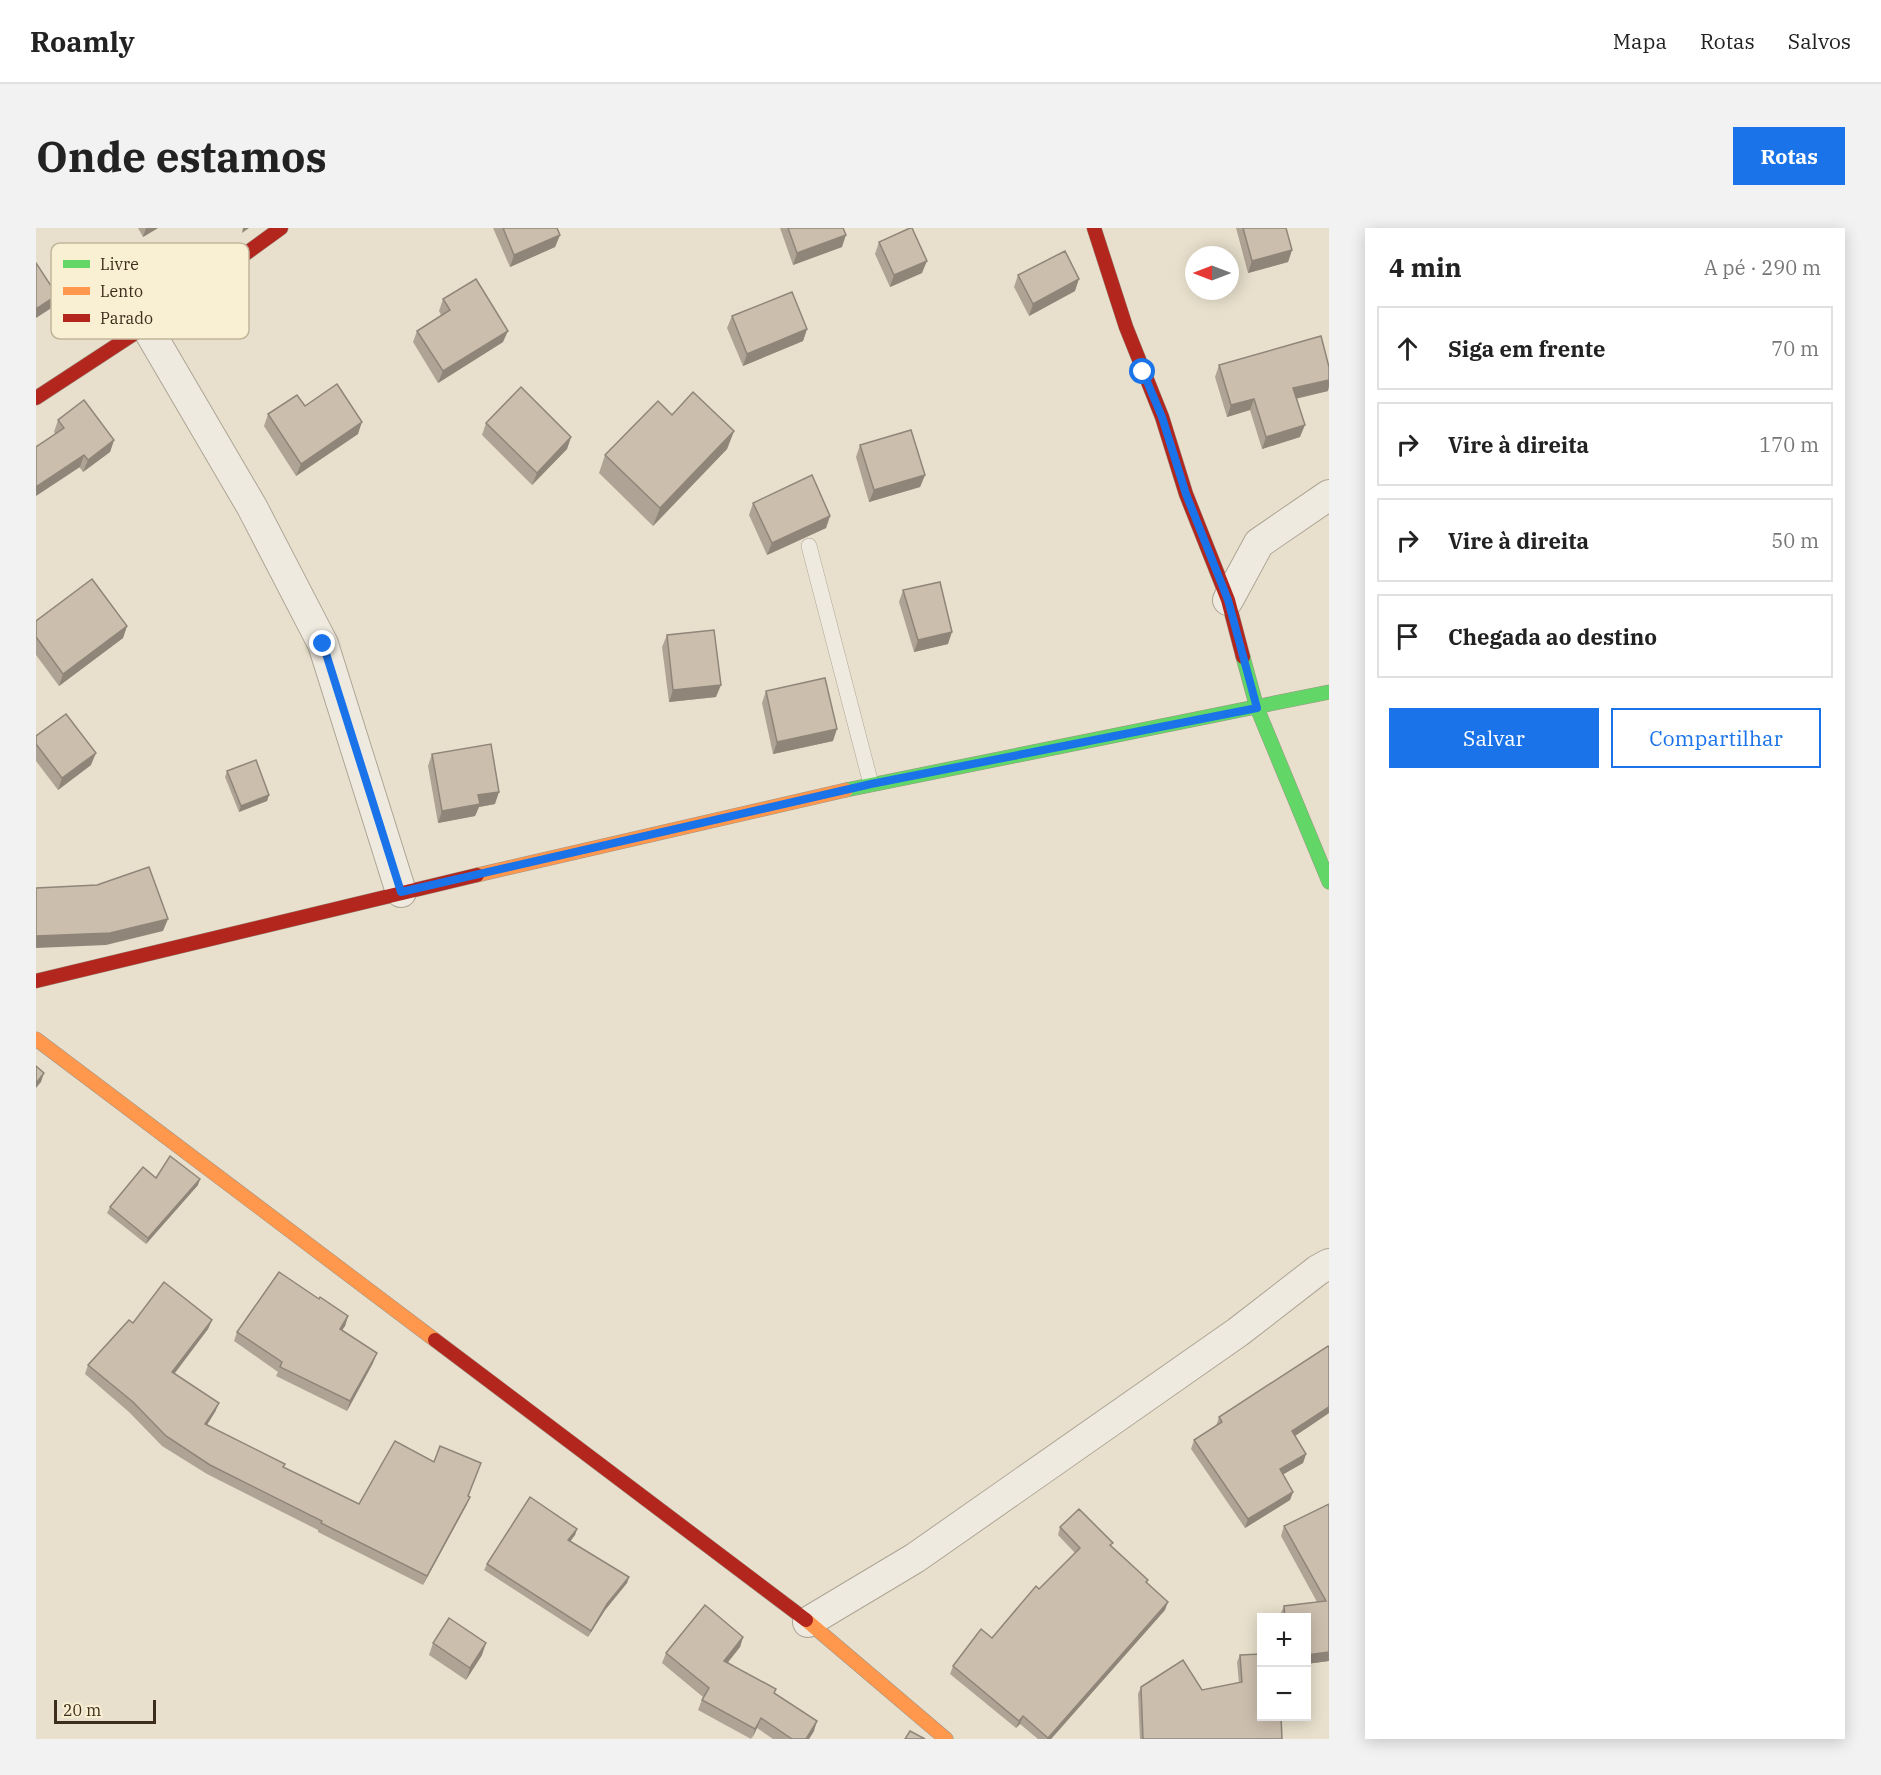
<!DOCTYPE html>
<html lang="pt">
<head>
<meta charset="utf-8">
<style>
	:root { --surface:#fff; --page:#f2f2f2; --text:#222; --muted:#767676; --line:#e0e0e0; --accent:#1a73e8 }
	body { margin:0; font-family:"IBM Plex Serif",serif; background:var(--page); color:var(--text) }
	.controls { position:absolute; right:18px; bottom:18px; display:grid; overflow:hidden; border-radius:0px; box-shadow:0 3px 15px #0003 }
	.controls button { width:54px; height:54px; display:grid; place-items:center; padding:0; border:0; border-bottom:2px solid var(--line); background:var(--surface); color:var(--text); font:30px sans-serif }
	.compass { position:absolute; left:1149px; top:18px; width:54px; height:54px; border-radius:50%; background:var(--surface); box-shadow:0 3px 15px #0003; rotate:270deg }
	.scale { position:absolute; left:18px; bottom:15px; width:102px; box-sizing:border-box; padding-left:6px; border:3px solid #3d2d1c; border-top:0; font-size:16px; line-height:21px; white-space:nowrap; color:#3d2d1c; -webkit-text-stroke:4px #f9efd2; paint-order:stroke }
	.stop { position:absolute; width:18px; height:18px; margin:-14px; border:4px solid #1a73e8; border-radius:50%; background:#fff }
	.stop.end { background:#1a73e8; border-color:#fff; box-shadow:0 2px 6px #0008 }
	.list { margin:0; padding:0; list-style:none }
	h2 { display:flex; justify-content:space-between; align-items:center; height:78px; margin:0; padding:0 24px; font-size:26px }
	h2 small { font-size:20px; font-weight:400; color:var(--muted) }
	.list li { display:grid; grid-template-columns:39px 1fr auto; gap:18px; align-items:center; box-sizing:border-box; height:84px; margin:0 12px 12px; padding:0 12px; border:2px solid var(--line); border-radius:0px }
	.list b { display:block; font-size:22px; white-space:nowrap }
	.list em { font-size:20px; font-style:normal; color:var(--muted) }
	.actions { display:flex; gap:12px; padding:18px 24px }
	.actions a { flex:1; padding:14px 0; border:2px solid var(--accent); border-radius:0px; text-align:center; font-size:21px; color:var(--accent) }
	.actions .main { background:var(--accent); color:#fff }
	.icon { flex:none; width:33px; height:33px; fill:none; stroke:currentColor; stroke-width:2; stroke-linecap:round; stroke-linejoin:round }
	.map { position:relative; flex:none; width:1293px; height:1511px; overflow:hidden; border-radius:0px }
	header { display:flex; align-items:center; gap:36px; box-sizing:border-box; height:84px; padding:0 30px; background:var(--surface); border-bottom:2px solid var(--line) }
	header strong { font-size:28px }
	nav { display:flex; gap:33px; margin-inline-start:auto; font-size:21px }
	.intro { display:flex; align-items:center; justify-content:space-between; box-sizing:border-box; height:144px; padding:0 36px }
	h1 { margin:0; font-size:42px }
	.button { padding:15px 27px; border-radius:0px; background:var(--accent); color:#fff; font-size:21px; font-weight:700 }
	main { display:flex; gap:36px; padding:0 36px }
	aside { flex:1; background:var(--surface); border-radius:0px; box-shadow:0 3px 15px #0003 }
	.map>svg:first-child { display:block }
</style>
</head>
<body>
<header>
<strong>Roamly</strong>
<nav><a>Mapa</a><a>Rotas</a><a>Salvos</a></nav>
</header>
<div class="intro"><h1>Onde estamos</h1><a class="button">Rotas</a></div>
<main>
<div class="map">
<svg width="1293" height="1511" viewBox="0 0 1293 1511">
	<rect width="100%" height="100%" fill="#e8e0cc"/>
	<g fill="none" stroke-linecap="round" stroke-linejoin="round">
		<defs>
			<path id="lane" d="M773,318L835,556"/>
			<g id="street">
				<path d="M110,98L216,279L287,416L365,664"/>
				<path d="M1192,372L1223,315L1293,267"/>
				<path d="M772,1394L879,1330L1202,1104L1282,1042L1293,1036"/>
			</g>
			<g id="fast">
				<path d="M1207,429L1221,480L1293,654"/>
				<path d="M810,562L1293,464"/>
			</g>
			<g id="slow">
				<path d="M441,647L810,562"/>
				<path d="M0,811L399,1112"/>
				<path d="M770,1392L910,1511"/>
			</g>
			<g id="jam">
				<path d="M1058,0L1090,99L1126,189L1150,266L1192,372L1207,429"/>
				<path d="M0,170L110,98L245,0"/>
				<path d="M0,753L441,647"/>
				<path d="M399,1112L770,1392"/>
			</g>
		</defs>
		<use href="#lane" stroke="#ada596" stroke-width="16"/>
		<use href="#street" stroke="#ada596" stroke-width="32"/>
		<use href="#fast" stroke="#9d9486" stroke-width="15"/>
		<use href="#slow" stroke="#9d9486" stroke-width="15"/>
		<use href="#jam" stroke="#9d9486" stroke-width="15"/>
		<use href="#lane" stroke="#efeadf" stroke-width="15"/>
		<use href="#street" stroke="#efeadf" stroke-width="30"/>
		<use href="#fast" stroke="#63d668" stroke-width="14"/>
		<use href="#slow" stroke="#ff974d" stroke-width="14"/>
		<use href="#jam" stroke="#b3261e" stroke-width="14"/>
	</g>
	<g fill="#afa395">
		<path d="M102,0H122L107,9Z"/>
		<path d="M457,0H521L524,7L519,19L474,39Z"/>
		<path d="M744,0H807L806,19L757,37Z"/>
		<path d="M1200,0H1250L1256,22L1252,34L1212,45Z"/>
		<path d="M843,14L886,45L854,59L839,26Z"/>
		<path d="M982,47L1039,63L993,88L978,59Z"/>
		<path d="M407,71L467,114L402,155L377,114L381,103L405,87L403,83Z"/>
		<path d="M696,88L771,101L767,113L707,138L691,100Z"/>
		<path d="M1183,137L1292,163L1260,171L1264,209L1226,221L1214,182L1191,189L1179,149Z"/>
		<path d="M269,178L322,206L260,248L228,198L232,186Z"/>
		<path d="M636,187L698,203L691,221L617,298L563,245L569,227Z"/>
		<path d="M22,192L78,212L74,224L47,244L18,204Z"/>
		<path d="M450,195L535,209L531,221L496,257L446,207Z"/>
		<path d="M824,217L889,247L884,259L833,274L820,229Z"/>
		<path d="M717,275L794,288L790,300L731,327L713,287Z"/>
		<path d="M867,362L912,416L878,424L863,374Z"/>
		<path d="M0,393L91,398L87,410L23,458L0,427Z"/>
		<path d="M631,407L680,469L633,474L626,419Z"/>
		<path d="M730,463L797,513L737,526L726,475Z"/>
		<path d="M0,508L55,537L22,562L0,533Z"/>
		<path d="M396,526L459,576L443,579L439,588L402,595L392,538Z"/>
		<path d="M191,543L233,567L231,573L203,584L189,549Z"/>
		<path d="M162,957L110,1016L71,985L74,979Z"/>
		<path d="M283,1071L312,1088L309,1098L306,1102L337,1135L311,1183L240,1148L242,1144L198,1113L201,1104Z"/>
		<path d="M176,1092L172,1101L138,1145L183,1175L179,1184L171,1196L247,1240L323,1276L434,1269L430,1278L387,1357L282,1304V1302L171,1246L126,1218L93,1184L49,1146L52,1137L97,1095Z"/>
		<path d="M1293,1120V1185L1259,1208L1270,1226L1267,1235L1247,1246L1257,1264L1254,1272L1209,1300L1155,1221L1158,1212L1180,1198L1183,1189Z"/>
		<path d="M1293,1276V1433L1270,1436V1389H1244V1387L1248,1378L1281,1374L1245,1308L1248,1298Z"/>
		<path d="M1024,1299L1075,1319L1111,1355L1129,1382L1015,1511H1002L984,1496L980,1500L914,1446L917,1438L956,1410L1039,1325L1022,1307Z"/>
		<path d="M541,1301L539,1307L534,1314L593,1349L591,1355L569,1382L552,1409L448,1342L451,1336Z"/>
		<path d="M707,1409L704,1419L692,1434L738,1465L778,1503L773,1511H737L721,1500L715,1511L662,1482L667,1469L626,1435L630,1425Z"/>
		<path d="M397,1415L446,1427L430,1452L393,1427Z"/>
		<path d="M1204,1427L1246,1511H1104L1102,1466L1105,1459L1166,1462L1203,1455L1201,1434Z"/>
	</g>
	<g fill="#8f8579">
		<path d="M110,0H122L107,9Z"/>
		<path d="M207,0H213L206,5Z"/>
		<path d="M524,7L519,19L474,39L478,27Z"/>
		<path d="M810,7L806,19L757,37L761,25Z"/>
		<path d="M1256,22L1252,34L1212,45L1216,33Z"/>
		<path d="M891,33L886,45L854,59L858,47Z"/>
		<path d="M1043,51L1039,63L993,88L997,76Z"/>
		<path d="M21,67L17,79L0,90V81Z"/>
		<path d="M771,101L767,113L707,138L711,126Z"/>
		<path d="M472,103L467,114L402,155L407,143Z"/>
		<path d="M1293,152V159L1292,163L1253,172L1257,160Z"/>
		<path d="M1218,171L1214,182L1191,189L1195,177Z"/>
		<path d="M326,194L322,206L260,248L265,236Z"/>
		<path d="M1269,197L1264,209L1226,221L1230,209Z"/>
		<path d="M698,203L691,221L617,298L624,280Z"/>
		<path d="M535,209L531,221L496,257L501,245Z"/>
		<path d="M78,212L74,224L47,244L52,232Z"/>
		<path d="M48,227L44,239L0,268V259Z"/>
		<path d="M889,247L884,259L833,274L838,262Z"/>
		<path d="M794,288L790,300L731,327L736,315Z"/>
		<path d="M91,398L87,410L23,458L27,446Z"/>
		<path d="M916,404L912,416L878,424L882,412Z"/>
		<path d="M685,457L680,469L633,474L637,462Z"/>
		<path d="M801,501L797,513L737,526L741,514Z"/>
		<path d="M60,525L55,537L22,562L26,550Z"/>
		<path d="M463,564L459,576L443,579L439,588L402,595L406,583L442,567Z"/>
		<path d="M233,567L231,573L203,584L205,578Z"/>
		<path d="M132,691L127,703L70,717L0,720V708Z"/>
		<path d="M8,845L5,854L0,860V855Z"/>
		<path d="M164,951L162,957L110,1016L112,1010Z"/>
		<path d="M312,1088L309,1098L300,1111L304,1101Z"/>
		<path d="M176,1092L172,1101L133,1153L136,1144Z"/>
		<path d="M341,1125L337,1135L311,1183L314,1173Z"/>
		<path d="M183,1175L179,1184L166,1205L169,1196Z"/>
		<path d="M1293,1179V1185L1253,1212L1256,1203Z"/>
		<path d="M1270,1226L1267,1235L1241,1250L1244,1241Z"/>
		<path d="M1257,1264L1254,1272L1209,1300L1212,1291Z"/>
		<path d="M434,1269L430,1278L387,1357L391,1348Z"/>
		<path d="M541,1301L539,1307L530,1318L532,1312Z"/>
		<path d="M593,1349L591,1355L569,1382L552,1409L555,1403L571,1376Z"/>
		<path d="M1132,1374L1129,1382L1015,1511H1011Z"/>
		<path d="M707,1409L704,1419L685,1443L688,1433Z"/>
		<path d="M450,1415L446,1427L430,1452L434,1440Z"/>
		<path d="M1293,1424V1433L1270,1436V1427Z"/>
		<path d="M987,1488L984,1496L980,1500L983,1493Z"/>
		<path d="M725,1490L721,1500L716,1511L719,1501Z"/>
		<path d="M781,1493L778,1503L773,1511H770Z"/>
	</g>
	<g fill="#ccbead" stroke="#8f8579" stroke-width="1.5">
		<path d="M467,0H521L524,7L478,27Z"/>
		<path d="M752,0H807L810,7L761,25Z"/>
		<path d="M874,0H876L891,33L858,47L843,14Z"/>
		<path d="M1207,0H1250L1256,22L1216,33Z"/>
		<path d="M1029,23L1043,51L997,76L982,47Z"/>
		<path d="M0,35L21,67L0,81Z"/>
		<path d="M440,51L472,103L407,143L381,103L414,82L407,71Z"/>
		<path d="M756,64L771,101L711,126L696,88Z"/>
		<path d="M1285,108L1293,139V152L1257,160L1269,197L1230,209L1218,171L1195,177L1183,137Z"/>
		<path d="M301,156L326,194L265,236L232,186L261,167L269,178Z"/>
		<path d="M485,159L535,209L501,245L450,195Z"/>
		<path d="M657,164L698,203L624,280L569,227L622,173L636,187Z"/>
		<path d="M48,172L78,212L52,232L48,227L0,259V219L28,200L22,192Z"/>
		<path d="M875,202L889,247L838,262L824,217Z"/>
		<path d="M776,247L794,288L736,315L717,275Z"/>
		<path d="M56,351L91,398L27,446L0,409V393Z"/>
		<path d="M904,354L916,404L882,412L867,362Z"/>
		<path d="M678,402L685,457L637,462L631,407Z"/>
		<path d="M789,450L801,501L741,514L730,463Z"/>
		<path d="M30,486L60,525L26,550L0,516V508Z"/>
		<path d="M455,516L463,564L442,567L444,576L406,583L396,526Z"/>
		<path d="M220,532L233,567L205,578L191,543Z"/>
		<path d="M113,639L132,691L74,705L0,708V660L61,657Z"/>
		<path d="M0,838L8,845L0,855Z"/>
		<path d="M134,928L164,951L112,1010L74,979L107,939L120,950Z"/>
		<path d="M243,1044L283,1071L284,1069L312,1088L304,1101L341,1125L314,1173L244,1139L246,1134L201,1104Z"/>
		<path d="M128,1054L176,1092L136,1144L183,1175L169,1196L249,1236L247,1239L323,1276L359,1213L398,1234L404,1218L445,1235L432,1268L434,1269L391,1348L285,1295L286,1293L174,1237L130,1208L97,1174L52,1137L93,1092L97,1095Z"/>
		<path d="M1292,1118L1293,1120V1179L1256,1203L1270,1226L1244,1241L1257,1264L1212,1291L1158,1212L1186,1194L1183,1189Z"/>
		<path d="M494,1269L541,1301L532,1312L593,1349L571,1376L555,1403L451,1336Z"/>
		<path d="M1293,1276V1424L1270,1427V1389H1249L1248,1378L1290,1373L1248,1298Z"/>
		<path d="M1043,1281L1077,1315L1074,1317L1112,1352L1110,1354L1132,1374L1012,1510L987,1488L983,1493L917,1438L945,1401L956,1410L1000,1358L1003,1361L1044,1320L1024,1299Z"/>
		<path d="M669,1377L707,1409L688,1433L740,1461L738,1465L781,1493L770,1511H756L725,1490L719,1501L666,1472L673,1460L630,1425Z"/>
		<path d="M413,1390L450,1415L434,1440L397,1415Z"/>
		<path d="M1226,1426V1488H1245L1246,1511H1107L1105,1459L1147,1432L1166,1462L1206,1454L1204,1427Z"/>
		<path d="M874,1503L889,1511H869Z"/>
	</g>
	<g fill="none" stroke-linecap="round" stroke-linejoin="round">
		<path stroke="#1a73e8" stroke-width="8" d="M287,416L365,664L835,556L1221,480L1192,372L1150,266L1126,189L1107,144"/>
	</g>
	<rect x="15" y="15" width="198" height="96" rx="9" fill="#f9efd2" stroke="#c1b59b" stroke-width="1.5"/>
	<rect x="27" y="32" width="27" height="8" fill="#63d668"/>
	<rect x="27" y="59" width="27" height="8" fill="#ff974d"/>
	<rect x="27" y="86" width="27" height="8" fill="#b3261e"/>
	<g font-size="16" fill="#3d2d1c">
		<text x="64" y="42">Livre</text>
		<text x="64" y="69">Lento</text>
		<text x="64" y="96">Parado</text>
	</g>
</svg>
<div class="controls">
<button>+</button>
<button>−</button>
</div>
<svg class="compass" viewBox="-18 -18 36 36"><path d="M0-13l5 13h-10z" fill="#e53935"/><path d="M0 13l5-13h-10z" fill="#767676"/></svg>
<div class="scale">20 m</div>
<div class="stop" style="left:1107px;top:144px"></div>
<div class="stop end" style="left:287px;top:416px"></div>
</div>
<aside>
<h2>4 min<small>A pé · 290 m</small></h2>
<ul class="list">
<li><svg class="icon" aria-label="ahead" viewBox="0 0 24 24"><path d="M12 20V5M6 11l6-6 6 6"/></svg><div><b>Siga em frente</b></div><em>70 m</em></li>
<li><svg class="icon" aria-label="right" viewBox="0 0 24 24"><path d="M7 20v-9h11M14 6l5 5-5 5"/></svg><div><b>Vire à direita</b></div><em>170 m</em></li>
<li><svg class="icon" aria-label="right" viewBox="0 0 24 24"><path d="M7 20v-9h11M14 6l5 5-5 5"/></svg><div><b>Vire à direita</b></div><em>50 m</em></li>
<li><svg class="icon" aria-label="arrive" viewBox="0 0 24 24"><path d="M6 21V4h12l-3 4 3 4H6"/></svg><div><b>Chegada ao destino</b></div></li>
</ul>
<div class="actions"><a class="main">Salvar</a><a>Compartilhar</a></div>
</aside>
</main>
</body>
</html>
